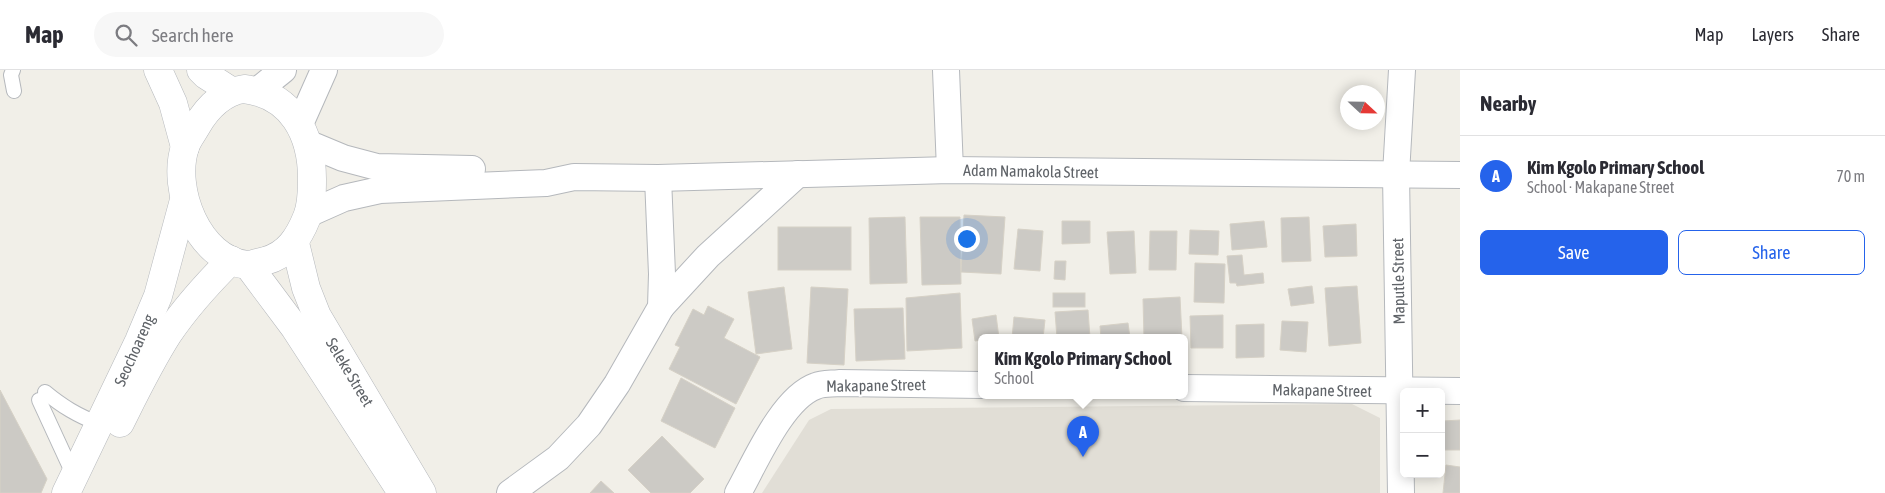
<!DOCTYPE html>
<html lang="en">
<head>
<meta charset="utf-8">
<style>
	:root { --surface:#fff; --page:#f7f7f7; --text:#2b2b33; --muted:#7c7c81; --line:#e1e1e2; --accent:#2563eb }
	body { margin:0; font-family:"Asap Condensed",sans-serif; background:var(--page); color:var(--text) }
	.controls { position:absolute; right:15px; bottom:15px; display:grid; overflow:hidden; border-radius:8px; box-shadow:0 2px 12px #0003 }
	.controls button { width:45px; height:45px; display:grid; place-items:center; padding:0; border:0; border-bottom:1px solid var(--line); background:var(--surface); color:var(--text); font:25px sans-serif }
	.compass { position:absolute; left:1340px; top:15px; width:45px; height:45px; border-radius:50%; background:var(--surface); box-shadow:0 2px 12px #0003; rotate:112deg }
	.you { position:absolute; left:966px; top:168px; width:18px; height:18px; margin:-12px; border:4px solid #fff; border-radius:50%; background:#1a73e8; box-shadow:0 0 0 8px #1a73e833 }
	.badge { display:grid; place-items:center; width:32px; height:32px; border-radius:50%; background:var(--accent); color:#fff; font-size:16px; font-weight:700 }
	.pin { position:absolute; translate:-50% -41px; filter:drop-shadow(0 1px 2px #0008) }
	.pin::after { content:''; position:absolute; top:26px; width:18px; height:15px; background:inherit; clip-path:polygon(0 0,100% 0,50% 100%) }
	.popup { position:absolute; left:978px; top:264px; width:210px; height:65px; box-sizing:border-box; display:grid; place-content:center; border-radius:8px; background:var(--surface); filter:drop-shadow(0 1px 4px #0005); font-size:16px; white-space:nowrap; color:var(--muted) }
	.popup b { font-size:19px; color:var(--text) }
	.popup::after { content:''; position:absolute; left:50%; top:100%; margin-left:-10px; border:10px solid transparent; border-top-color:var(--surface) }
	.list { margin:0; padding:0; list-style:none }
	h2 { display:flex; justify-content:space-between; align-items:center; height:65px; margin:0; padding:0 20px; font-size:21px }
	h2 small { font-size:16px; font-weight:400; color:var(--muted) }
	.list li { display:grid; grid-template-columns:32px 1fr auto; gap:15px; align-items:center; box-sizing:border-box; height:80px; padding:0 20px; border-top:1px solid var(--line) }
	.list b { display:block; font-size:19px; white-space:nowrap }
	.list p { margin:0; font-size:16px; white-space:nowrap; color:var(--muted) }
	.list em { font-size:16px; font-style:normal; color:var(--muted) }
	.actions { display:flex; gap:10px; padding:15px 20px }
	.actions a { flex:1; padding:11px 0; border:1px solid var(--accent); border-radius:8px; text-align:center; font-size:18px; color:var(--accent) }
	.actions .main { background:var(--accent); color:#fff }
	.icon { flex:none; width:28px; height:28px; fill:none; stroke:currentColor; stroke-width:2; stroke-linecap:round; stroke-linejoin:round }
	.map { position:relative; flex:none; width:1460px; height:423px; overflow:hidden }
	header { display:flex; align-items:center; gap:30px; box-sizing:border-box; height:70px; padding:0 25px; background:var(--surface); border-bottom:1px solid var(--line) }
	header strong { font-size:24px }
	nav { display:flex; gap:28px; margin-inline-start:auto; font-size:18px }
	.search { width:350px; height:45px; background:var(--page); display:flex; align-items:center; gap:12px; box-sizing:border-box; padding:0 18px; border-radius:28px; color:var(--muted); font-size:19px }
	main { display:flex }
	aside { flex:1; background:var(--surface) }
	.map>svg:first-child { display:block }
</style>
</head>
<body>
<header>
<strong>Map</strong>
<div class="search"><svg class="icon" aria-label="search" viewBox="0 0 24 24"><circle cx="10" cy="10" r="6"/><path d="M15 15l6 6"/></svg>Search here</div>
<nav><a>Map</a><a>Layers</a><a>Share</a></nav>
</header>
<main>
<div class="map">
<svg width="1460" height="423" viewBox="0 0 1460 423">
	<rect width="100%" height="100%" fill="#f1efe8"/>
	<path fill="#e1ded6" d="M1352,334L1380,348V423H762L809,350L831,339Z"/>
	<g fill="#cccac5" stroke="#d6d1c6">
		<path d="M964,145L1005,147L1001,204L961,202Z"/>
		<path d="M905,147L907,213L870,214L869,148Z"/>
		<path d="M920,147H960L961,214L922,215Z"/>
		<path d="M1309,147L1311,191L1282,192L1281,148Z"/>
		<path d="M1062,151H1090V173L1062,174Z"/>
		<path d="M1264,151L1267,177L1232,180L1230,154Z"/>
		<path d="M1356,154L1357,186L1325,187L1323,156Z"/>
		<rect x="778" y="157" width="73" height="43"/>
		<path d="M1018,159L1043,161L1040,201L1014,199Z"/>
		<path d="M1190,160L1219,161L1218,185L1189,184Z"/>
		<path d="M1134,161L1136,203L1110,204L1107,162Z"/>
		<path d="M1150,161H1177L1176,200H1149Z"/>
		<path d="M1242,185L1244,205L1263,203L1264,213L1237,216L1236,213H1230L1227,186Z"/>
		<path d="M1055,191H1066L1065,210L1054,209Z"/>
		<path d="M1195,193L1225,194L1224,233L1194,232Z"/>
		<path d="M1312,216L1314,233L1291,236L1288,219Z"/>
		<path d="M1357,216L1361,273L1329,276L1325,218Z"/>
		<path d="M784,217L792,279L756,284L748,222Z"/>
		<path d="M811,217L848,219L844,295L807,293Z"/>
		<path d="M960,223L962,278L907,281L906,228Z"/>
		<rect x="1053" y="223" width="32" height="14"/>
		<path d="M1180,227L1182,268H1144L1143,229Z"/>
		<path d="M708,236L734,249L724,268L760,287L736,334L669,299L680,277L675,275L693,239L704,245Z"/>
		<path d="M903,238L905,289L856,291L854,239Z"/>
		<path d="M1088,240L1090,268H1057L1055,242Z"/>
		<path d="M996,245L999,268H982V270L975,271L972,249Z"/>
		<path d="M1223,245V278H1191L1190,246Z"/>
		<path d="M1014,247L1045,250L1043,268H1012Z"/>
		<path d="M1282,251L1308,252L1306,282L1280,280Z"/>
		<path d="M1128,253L1130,268H1101L1100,256Z"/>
		<path d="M1264,254V287L1236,288V255Z"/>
		<path d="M681,308L735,338L715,378L661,351Z"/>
		<path d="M0,320L47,409L41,423H0Z"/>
		<path d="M1460,350V380H1444L1443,351Z"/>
		<path d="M662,366L704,409L690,423H651L628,400Z"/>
		<path d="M1446,395L1460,397V423H1443Z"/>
		<path d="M601,411L614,423H590Z"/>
	</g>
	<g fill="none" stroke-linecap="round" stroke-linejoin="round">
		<defs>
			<g id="service">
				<path d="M13,0L11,5L14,21"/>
				<path d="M45,322C63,337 77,345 99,354"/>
				<path d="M39,330L74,406"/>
			</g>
			<g id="minor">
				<path d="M946,0L950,100"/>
				<path d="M257,21L283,0"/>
				<path d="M300,54L324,0"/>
				<path d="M307,73L343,88L377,97L472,99"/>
				<path d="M308,144L344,128L380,120L546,113L574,107L658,108L950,100L1460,105"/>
				<path d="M661,237L708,186L798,104"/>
				<path d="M1184,318L1460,321"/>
				<path d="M510,423L558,388L589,355L617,314L661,237L662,204L658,108"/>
				<path d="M738,423C755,393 782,328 816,316C823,313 832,314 839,313L982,315"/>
				<path d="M1401,423L1396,104L1402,0"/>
			</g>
			<g id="tertiary">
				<path d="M158,0L173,33L185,77"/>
				<path d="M201,0L206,5L231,21"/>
				<path d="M244,19C292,25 312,64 312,109C312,121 312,135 307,147C299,167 288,185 265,191C260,192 252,195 247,195C198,189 171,119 185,77C187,70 192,64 196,57C207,38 222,22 244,19Z"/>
				<path d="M295,173L306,218L317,246L422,423"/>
				<path d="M248,195L295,258L399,418"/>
				<path d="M120,353C135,323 150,292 168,264C186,237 208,213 231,190"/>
				<path d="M66,423L139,271L158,226L184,130"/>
			</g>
		</defs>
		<use href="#service" stroke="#b5b8bc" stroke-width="16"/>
		<use href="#minor" stroke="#b5b8bc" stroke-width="28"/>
		<use href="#tertiary" stroke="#b5b8bc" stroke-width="29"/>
		<use href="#service" stroke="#fff" stroke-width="14"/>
		<use href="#minor" stroke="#fff" stroke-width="26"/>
		<use href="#tertiary" stroke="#fff" stroke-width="28"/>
	</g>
	<g text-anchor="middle" stroke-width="4.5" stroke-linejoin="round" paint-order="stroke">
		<g font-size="16" fill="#5f6368" stroke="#fff">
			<text transform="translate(1031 101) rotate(1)" y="6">Adam Namakola Street</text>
			<text transform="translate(1398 211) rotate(-91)" y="6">Maputle Street</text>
			<text transform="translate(134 280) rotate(-66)" y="6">Seochoareng</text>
			<text transform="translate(350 302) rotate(59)" y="6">Seleke Street</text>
			<text transform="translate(876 315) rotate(-1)" y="6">Makapane Street</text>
			<text transform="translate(1322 320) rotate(1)" y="6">Makapane Street</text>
		</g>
	</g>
</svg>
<div class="controls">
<button>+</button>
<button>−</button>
</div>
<svg class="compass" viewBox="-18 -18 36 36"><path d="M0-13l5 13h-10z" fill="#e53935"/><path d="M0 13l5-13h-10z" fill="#7c7c81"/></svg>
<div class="you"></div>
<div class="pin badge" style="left:1083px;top:387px">A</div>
<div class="popup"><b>Kim Kgolo Primary School</b>School</div>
</div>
<aside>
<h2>Nearby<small></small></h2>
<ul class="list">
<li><span class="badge">A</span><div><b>Kim Kgolo Primary School</b><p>School · Makapane Street</p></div><em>70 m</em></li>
</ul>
<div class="actions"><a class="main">Save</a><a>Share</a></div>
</aside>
</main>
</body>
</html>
